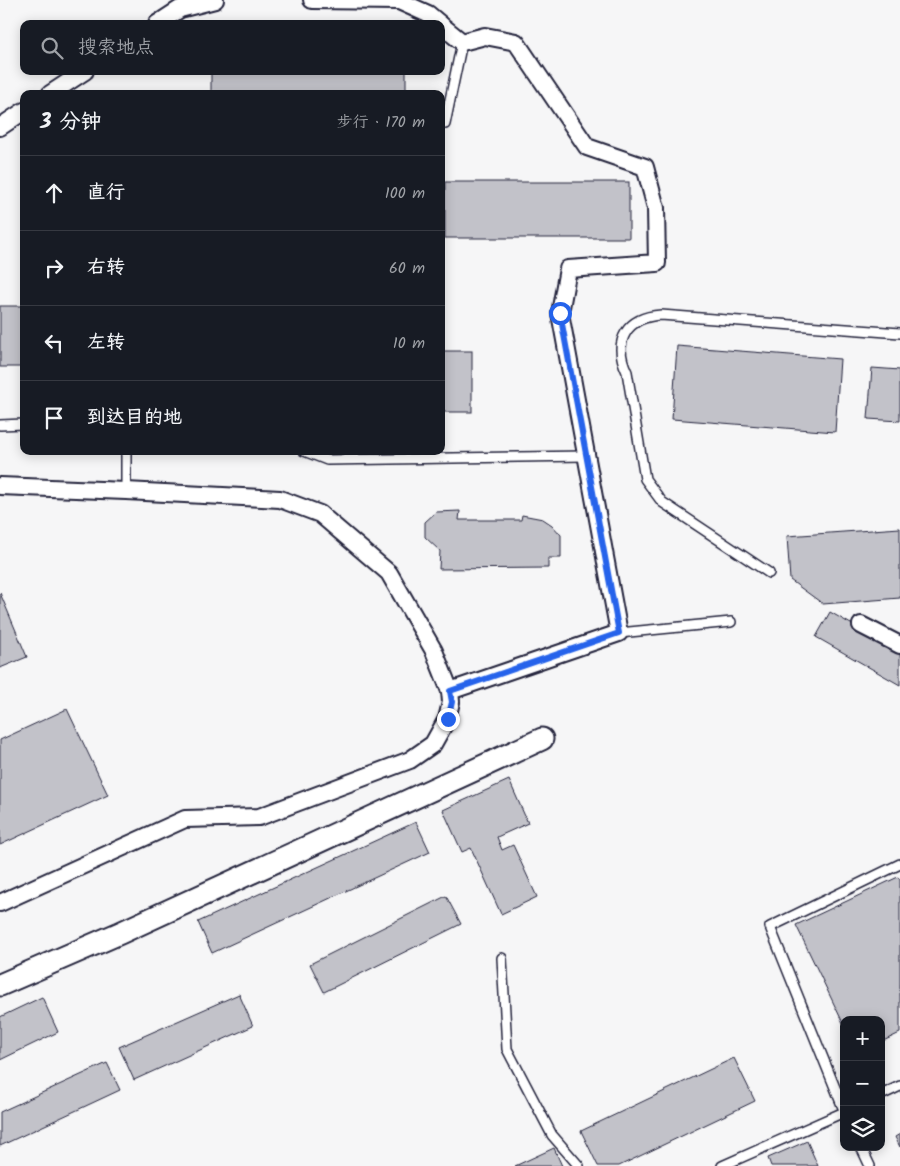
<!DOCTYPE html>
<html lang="zh">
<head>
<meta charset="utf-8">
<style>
	:root { --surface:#171b24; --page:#242831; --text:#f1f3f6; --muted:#9ea1a6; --line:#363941 }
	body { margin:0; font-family:Kalam,"LXGW WenKai TC",sans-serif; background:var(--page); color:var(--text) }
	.controls { position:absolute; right:15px; bottom:15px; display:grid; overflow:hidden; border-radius:10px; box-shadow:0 2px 12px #0003 }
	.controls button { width:45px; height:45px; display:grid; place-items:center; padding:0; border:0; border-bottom:1px solid var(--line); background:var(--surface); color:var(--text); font:25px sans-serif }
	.stop { position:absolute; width:15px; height:15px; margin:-11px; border:4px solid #2563eb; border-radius:50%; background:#fff }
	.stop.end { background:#2563eb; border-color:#fff; box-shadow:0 1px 5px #0008 }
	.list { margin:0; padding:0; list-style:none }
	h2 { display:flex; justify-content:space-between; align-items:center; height:65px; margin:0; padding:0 20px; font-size:21px }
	h2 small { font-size:16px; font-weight:400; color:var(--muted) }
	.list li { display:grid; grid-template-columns:32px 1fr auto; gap:15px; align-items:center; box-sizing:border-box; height:75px; padding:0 20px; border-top:1px solid var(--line) }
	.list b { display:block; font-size:19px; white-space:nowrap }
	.list em { font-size:16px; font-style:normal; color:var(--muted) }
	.icon { flex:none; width:28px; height:28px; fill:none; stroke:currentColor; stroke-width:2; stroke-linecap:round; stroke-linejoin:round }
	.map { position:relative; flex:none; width:900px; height:1166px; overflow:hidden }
	.search { position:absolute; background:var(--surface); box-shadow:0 2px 12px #0003; left:20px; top:20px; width:425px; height:55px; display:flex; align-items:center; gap:12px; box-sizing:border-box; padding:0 18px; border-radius:10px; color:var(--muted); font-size:19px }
	.panel { position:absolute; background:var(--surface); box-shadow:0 2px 12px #0003; left:20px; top:90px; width:425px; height:365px; border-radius:10px }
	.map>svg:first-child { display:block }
</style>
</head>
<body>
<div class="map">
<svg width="900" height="1166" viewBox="0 0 900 1166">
	<rect width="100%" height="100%" fill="#f6f6f7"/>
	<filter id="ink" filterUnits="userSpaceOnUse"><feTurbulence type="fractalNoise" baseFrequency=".02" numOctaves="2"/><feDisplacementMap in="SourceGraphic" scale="10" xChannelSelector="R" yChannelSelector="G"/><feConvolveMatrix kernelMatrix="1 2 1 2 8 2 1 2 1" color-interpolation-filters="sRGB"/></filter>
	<g filter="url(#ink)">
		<g fill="#c2c2c9" stroke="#22223b">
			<rect x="211" y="71" width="195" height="23"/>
			<rect x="445" y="182" width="184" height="56"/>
			<rect x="0" y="306" width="22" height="61"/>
			<path d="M677,346L840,359L835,432L672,419Z"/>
			<rect x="441" y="351" width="31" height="61"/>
			<path d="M872,368L900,370V421L868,419Z"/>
			<path d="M460,511L459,520H521L522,515L543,519L552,525L561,535V558H548V568L439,569L440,551L425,537V522L436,512Z"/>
			<path d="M900,528V598L823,604L790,580L787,536Z"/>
			<path d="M0,593L27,657L0,668Z"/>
			<path d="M830,612L900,652V685L816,637Z"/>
			<path d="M67,709L108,795L0,845V740Z"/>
			<path d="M509,780L528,823L497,837L502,850L513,845L537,897L501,914L471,848L462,852L443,810Z"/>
			<path d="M416,822L430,852L212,953L198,922Z"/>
			<path d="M898,877L900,880V1033L881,1042V1020H844V1025L796,925Z"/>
			<path d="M446,896L461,924L324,992L310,964Z"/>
			<path d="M239,994L253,1026L134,1080L119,1047Z"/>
			<path d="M42,997L58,1032L0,1060V1017Z"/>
			<path d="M734,1058L755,1101L619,1166H598L581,1131Z"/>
			<path d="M107,1063L120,1090L0,1146V1112Z"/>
			<path d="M900,1134V1147L895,1137Z"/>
			<path d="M807,1141L818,1166H771L768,1158Z"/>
			<path d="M554,1148L562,1166H515Z"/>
		</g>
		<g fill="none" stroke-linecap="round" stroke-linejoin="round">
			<defs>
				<g id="service">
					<path d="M441,124H445L462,42"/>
					<path d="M0,425L24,424"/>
					<path d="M126,451V491"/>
					<path d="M304,451L327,460L586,456"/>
					<path d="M769,573L662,502L645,479L627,372C612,341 627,317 661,315L900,333"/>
					<path d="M619,633L731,622"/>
					<path d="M502,958L507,1049L552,1135L579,1166"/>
					<path d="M881,1095L900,1086"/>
					<path d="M844,1110L770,927L900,864"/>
					<path d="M861,1147L870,1166"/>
					<path d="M722,1166L844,1112"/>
				</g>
				<g id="minor">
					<path d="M312,0L399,1L428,14L440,24"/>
					<path d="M157,24L180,9L215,0"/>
					<path d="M441,25L462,42L485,36L516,42L587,147L645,167L656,208L657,263L568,269L560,313L619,633L450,691"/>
					<path d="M50,94L85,71"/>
					<path d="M0,127L24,111"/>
					<path d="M0,486L126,491L280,499L320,514L389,573L434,651L450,691L451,702L447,719L433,744L410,760L259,817L185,819L0,903"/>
					<path d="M861,625L900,645"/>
				</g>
				<path id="tertiary" d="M0,985L120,933L542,739"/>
			</defs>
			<use href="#service" stroke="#22223b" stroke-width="12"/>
			<use href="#minor" stroke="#22223b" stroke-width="20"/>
			<use href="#tertiary" stroke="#22223b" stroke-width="25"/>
			<use href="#service" stroke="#fff" stroke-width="9"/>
			<use href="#minor" stroke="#fff" stroke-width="16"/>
			<use href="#tertiary" stroke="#fff" stroke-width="21"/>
		</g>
	</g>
	<g fill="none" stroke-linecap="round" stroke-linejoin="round" filter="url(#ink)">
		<path stroke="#2563eb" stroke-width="6" d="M448,719L452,702L450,691L619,633L560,313"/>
	</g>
</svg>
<div class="controls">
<button>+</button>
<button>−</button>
<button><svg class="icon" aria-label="layers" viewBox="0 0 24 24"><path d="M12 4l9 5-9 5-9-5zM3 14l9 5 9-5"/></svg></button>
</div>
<div class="stop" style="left:560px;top:313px"></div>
<div class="stop end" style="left:448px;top:719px"></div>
<div class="search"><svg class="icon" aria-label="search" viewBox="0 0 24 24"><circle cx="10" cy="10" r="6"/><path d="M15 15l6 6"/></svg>搜索地点</div>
<section class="panel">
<h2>3 分钟<small>步行 · 170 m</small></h2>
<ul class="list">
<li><svg class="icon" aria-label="ahead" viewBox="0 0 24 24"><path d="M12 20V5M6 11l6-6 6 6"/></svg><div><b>直行</b></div><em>100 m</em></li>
<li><svg class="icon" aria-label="right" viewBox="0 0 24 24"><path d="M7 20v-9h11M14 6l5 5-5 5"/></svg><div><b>右转</b></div><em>60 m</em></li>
<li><svg class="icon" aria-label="left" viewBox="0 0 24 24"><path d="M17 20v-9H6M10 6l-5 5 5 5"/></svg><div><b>左转</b></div><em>10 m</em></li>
<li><svg class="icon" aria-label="arrive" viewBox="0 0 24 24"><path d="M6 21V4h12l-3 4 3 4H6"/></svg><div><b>到达目的地</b></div></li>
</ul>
</section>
</div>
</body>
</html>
